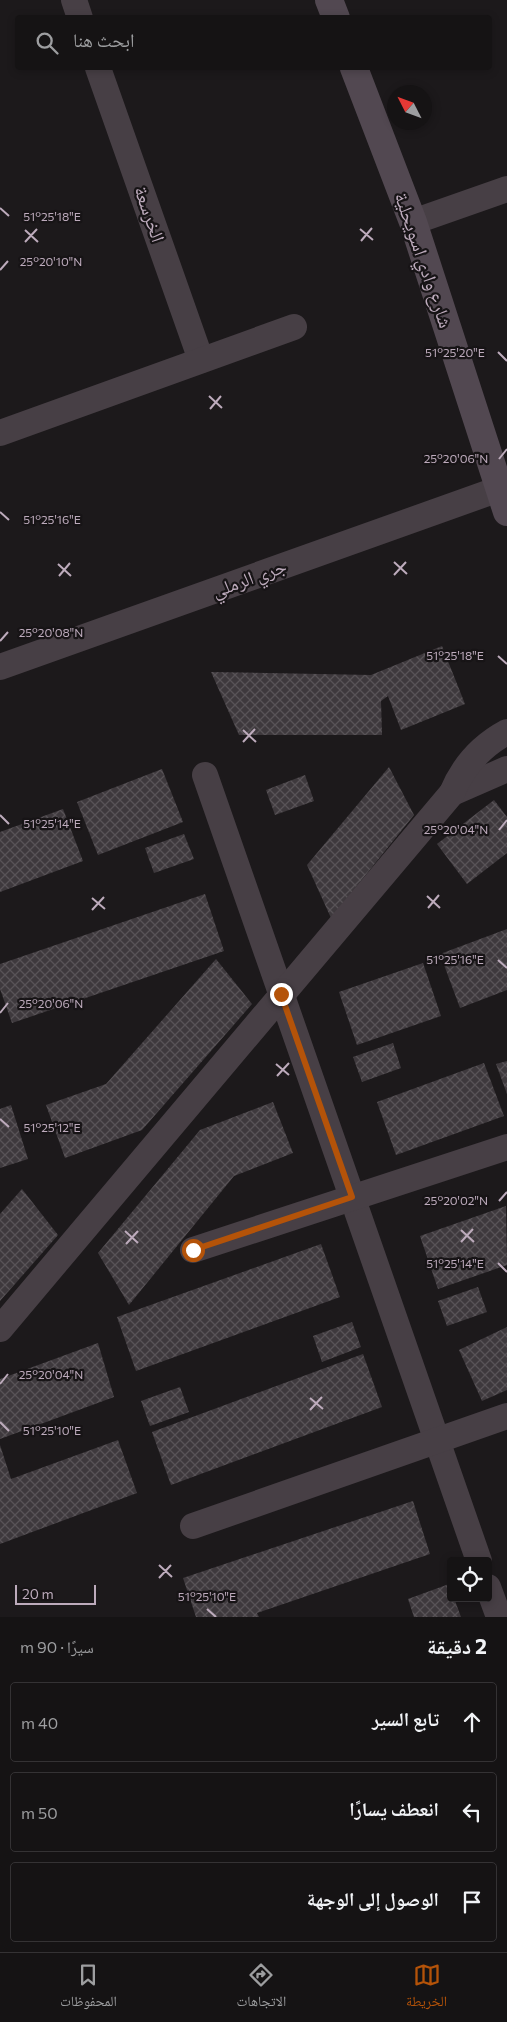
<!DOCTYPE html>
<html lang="ar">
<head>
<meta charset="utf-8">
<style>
	:root { --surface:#151314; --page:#1e1c1d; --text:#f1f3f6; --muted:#9d9ea0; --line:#343234; --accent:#b45309 }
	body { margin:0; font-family:Commissioner,"Noto Naskh Arabic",sans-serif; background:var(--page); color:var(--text); direction:rtl }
	.controls { position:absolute; right:15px; bottom:15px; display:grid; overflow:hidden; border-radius:5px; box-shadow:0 2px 8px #0003 }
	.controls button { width:45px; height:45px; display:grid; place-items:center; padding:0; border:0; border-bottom:1px solid var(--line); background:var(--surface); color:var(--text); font:25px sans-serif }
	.compass { position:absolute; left:387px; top:85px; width:45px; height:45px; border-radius:50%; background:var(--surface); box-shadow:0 2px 8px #0003; rotate:312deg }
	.scale { position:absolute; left:15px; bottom:12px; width:81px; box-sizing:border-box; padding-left:5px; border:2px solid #bdabbc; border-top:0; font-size:14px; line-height:18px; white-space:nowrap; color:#bdabbc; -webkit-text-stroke:4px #171416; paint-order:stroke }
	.stop { position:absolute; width:15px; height:15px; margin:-11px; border:4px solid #b45309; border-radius:50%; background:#fff }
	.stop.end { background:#b45309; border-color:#fff; box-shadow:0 1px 5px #0008 }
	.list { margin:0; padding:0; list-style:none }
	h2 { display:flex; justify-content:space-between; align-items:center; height:65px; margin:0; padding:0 20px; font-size:21px }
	h2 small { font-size:16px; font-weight:400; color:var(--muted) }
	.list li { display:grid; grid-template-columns:32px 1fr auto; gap:15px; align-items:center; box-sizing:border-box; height:80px; margin:0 10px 10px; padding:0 10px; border:1px solid var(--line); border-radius:5px }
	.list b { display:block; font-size:19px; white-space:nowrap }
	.list em { font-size:16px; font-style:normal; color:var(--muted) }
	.icon { flex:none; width:28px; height:28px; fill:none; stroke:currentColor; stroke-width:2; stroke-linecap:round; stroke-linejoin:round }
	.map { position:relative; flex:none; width:507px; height:1617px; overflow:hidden; direction:ltr }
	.search { position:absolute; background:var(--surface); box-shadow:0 2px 8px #0003; left:15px; right:15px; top:15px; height:55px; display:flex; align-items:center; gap:12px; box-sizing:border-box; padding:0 18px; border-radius:5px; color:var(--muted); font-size:19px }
	.sheet { height:335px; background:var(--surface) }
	nav { display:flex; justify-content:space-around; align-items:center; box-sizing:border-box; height:70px; border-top:1px solid var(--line); background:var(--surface); font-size:14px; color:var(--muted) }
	nav a { display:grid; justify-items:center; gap:2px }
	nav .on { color:var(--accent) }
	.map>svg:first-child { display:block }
</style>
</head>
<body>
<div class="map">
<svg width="507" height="1617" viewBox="0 0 507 1617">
	<defs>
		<pattern id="building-cross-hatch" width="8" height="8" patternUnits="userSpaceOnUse" patternTransform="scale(1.25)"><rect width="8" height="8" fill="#3e393d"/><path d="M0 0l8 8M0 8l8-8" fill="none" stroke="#585357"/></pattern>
	</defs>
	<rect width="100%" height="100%" fill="#1c191b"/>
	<g fill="url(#building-cross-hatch)">
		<path d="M442,646L465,704L401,730L388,696L381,701L382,735H239L211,672L371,675Z"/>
		<path d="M389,767L414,815L331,918L307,865Z"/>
		<path d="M162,769L183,822L98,855L77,802Z"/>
		<path d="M305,775L314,801L275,815L266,790Z"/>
		<path d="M494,800L507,817V853L467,884L437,844Z"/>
		<path d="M63,809L83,861L0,892V832Z"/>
		<path d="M184,834L194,859L154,873L145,848Z"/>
		<path d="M205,894L224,951L12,1023L0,989V964Z"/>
		<path d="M507,929V990L460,1008L440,954Z"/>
		<path d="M216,959L252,1004L142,1130L65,1158L46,1105L106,1084Z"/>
		<path d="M423,963L441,1016L357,1045L339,992Z"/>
		<path d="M393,1043L401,1068L362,1082L353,1057Z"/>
		<path d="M507,1061V1094L496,1064Z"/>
		<path d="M484,1063L504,1116L396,1155L377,1102Z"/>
		<path d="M273,1102L293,1153L234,1176L129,1305L98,1253L200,1130Z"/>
		<path d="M11,1105L28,1159L0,1168V1109Z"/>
		<path d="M22,1189L58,1235L0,1301V1214Z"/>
		<path d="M506,1206L507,1265L438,1289L420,1236Z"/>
		<path d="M321,1244L340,1297L136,1371L117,1317Z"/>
		<path d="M478,1287L487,1312L447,1326L438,1301Z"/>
		<path d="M352,1322L361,1347L322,1362L313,1336Z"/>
		<path d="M507,1327V1390L482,1401L459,1350Z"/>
		<path d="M98,1343L114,1397L0,1439V1379Z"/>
		<path d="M363,1354L382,1407L171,1485L152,1432Z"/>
		<path d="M180,1387L189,1412L150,1426L141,1401Z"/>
		<path d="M118,1440L137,1493L0,1544V1445L11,1479Z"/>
		<path d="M413,1501L430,1554L257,1613L259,1617H196L183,1578Z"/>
		<path d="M449,1584L451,1598H454L461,1617H414L408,1599Z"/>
	</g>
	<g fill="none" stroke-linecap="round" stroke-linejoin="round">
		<g stroke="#473f45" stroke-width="26">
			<path d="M74,0L80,18"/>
			<path d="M98,68L201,360"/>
			<path d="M413,222L507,189"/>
			<path d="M0,433L294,327"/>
			<path d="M0,667L499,489"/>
			<path d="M205,775L479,1561"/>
			<path d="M452,793L507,769"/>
			<path d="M193,1250L507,1147"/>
			<path d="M0,1329L452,793C463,766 481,746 507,732"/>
			<path d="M193,1526L507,1416"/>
			<path d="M488,1587L499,1617"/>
		</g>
		<g stroke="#524851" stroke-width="28">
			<path d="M329,0L336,18"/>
			<path d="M354,68L413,222L507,512"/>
		</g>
	</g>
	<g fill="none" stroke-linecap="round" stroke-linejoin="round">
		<path stroke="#b45309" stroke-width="6" d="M193,1250L352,1197L281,994"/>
	</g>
	<path fill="none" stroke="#bdabbc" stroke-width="2" d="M0,208L9,216M360,229L373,240M25,230L38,242M361,241L372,228M25,242L37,229M0,270L8,261M498,352L507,361M209,396L222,408M210,409L221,396M499,459L507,449M0,512L9,520M394,562L407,574M58,564L71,576M394,575L406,562M59,576L70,563M0,641L8,632M498,656L507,664M243,730L256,742M243,742L255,729M0,815L9,824M499,830L507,820M427,896L440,908M92,898L105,909M428,908L439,895M92,910L104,897M498,960L507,968M0,1013L8,1003M276,1064L289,1075M277,1076L289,1063M0,1119L9,1127M499,1201L507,1192M461,1230L474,1242M125,1231L138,1243M461,1242L473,1229M126,1244L138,1231M498,1263L507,1272M0,1384L8,1374M310,1398L323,1409M310,1410L322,1397M0,1422L9,1431M159,1565L172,1577M159,1578L171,1565M207,1609L216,1617"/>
	<g text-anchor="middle" stroke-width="4.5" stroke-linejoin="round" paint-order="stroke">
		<g font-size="19" fill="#bdabbc" stroke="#171416">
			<text transform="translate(150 214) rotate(71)" y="7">الخرسعة</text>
			<text transform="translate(424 260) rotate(71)" y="7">شارع وادي اسويحلية</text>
			<text transform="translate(249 578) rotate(-20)" y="7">جري الرملي</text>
		</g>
	</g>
	<g font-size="12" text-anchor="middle" fill="#bdabbc" stroke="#171416" stroke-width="4.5" stroke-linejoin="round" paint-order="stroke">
		<text x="52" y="221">51°25'18"E</text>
		<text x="51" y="266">25°20'10"N</text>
		<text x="455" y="357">51°25'20"E</text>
		<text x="456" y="463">25°20'06"N</text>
		<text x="52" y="524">51°25'16"E</text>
		<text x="51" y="637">25°20'08"N</text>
		<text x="455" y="660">51°25'18"E</text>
		<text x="52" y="828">51°25'14"E</text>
		<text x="456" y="834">25°20'04"N</text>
		<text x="455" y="964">51°25'16"E</text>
		<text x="51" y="1008">25°20'06"N</text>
		<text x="52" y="1132">51°25'12"E</text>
		<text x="456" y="1205">25°20'02"N</text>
		<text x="455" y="1268">51°25'14"E</text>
		<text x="51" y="1379">25°20'04"N</text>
		<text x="52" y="1435">51°25'10"E</text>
		<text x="207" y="1601">51°25'10"E</text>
	</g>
</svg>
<div class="controls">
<button><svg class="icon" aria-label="locate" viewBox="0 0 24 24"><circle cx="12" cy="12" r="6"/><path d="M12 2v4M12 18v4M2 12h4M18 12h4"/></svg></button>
</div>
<svg class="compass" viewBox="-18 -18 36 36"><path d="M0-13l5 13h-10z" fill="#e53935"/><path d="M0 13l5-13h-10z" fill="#9d9ea0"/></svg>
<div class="scale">20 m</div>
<div class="stop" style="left:193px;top:1250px"></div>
<div class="stop end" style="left:281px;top:994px"></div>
<div class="search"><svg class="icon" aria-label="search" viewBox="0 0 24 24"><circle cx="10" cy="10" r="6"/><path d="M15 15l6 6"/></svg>ابحث هنا</div>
</div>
<section class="sheet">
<h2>2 دقيقة<small>سيرًا · 90 m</small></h2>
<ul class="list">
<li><svg class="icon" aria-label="ahead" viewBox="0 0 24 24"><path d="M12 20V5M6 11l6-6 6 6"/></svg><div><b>تابع السير</b></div><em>40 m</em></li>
<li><svg class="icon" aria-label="left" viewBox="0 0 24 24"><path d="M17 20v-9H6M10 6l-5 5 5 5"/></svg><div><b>انعطف يسارًا</b></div><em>50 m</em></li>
<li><svg class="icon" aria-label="arrive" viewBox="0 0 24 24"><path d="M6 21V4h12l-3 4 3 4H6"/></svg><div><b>الوصول إلى الوجهة</b></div></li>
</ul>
</section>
<nav>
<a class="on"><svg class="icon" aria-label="map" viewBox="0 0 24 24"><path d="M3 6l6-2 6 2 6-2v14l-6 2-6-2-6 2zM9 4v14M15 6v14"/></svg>الخريطة</a>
<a><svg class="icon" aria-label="directions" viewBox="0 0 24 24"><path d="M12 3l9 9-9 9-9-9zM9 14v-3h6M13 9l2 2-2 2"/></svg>الاتجاهات</a>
<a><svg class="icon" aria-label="saved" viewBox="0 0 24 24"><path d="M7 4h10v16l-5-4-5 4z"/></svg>المحفوظات</a>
</nav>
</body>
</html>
